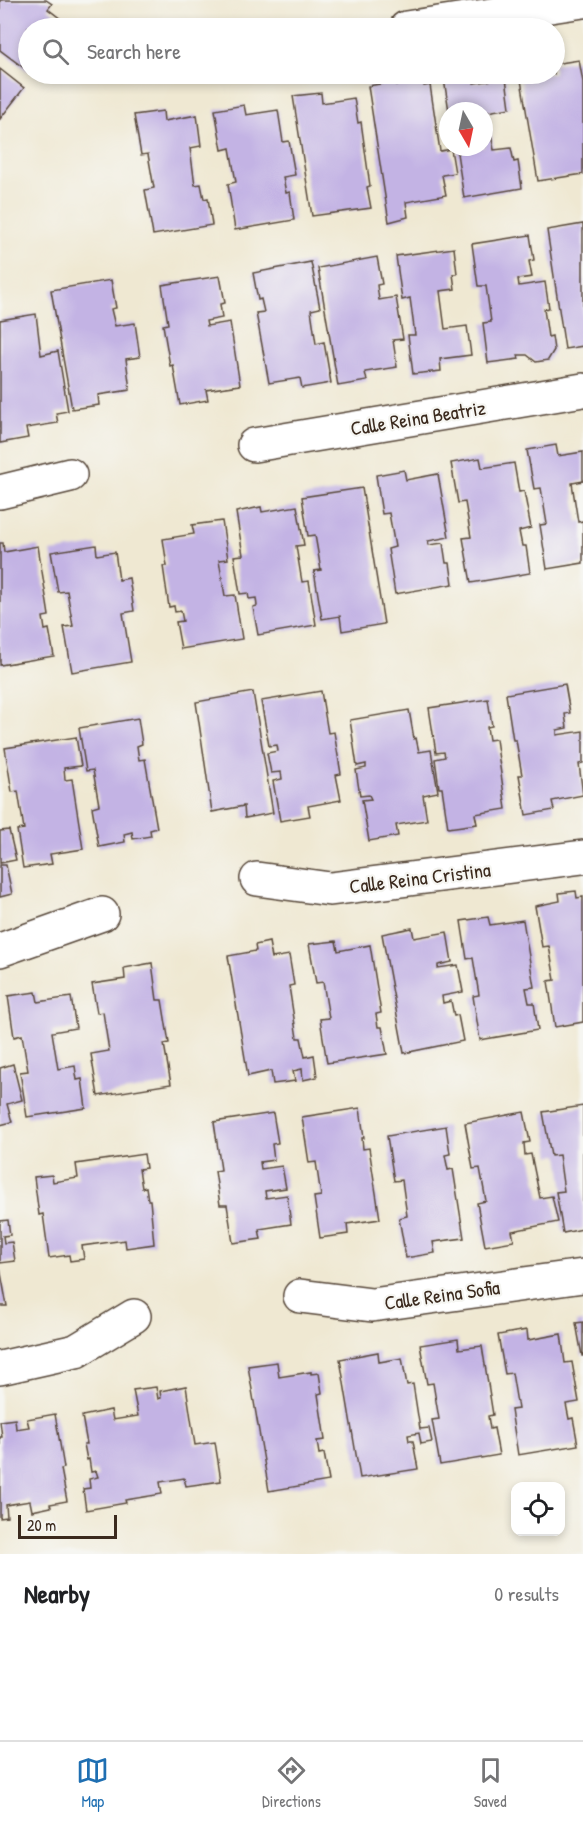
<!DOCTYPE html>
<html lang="en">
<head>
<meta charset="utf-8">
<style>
	:root { --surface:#fff; --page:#f2f2f2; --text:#202124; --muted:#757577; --line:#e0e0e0; --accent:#1f6fb2 }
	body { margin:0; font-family:"Patrick Hand",sans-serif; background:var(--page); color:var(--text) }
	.controls { position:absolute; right:18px; bottom:18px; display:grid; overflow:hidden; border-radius:12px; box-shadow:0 3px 9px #0003 }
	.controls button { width:54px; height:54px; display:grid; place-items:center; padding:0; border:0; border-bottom:2px solid var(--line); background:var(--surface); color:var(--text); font:30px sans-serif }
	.compass { position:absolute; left:439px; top:102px; width:54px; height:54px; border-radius:50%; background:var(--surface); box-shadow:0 3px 9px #0003; rotate:171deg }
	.scale { position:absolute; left:18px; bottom:15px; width:99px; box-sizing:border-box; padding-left:6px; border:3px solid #3b2a1e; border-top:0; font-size:16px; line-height:21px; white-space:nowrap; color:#3b2a1e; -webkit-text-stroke:4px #f6f6f2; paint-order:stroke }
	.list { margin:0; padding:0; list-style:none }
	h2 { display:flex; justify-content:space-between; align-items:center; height:78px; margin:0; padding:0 24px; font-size:26px }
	h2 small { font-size:20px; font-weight:400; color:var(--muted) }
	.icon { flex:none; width:33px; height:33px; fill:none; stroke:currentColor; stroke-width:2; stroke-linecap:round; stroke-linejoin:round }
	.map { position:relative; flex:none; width:583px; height:1554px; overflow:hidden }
	.search { position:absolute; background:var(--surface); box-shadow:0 3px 9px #0003; left:18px; right:18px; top:18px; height:66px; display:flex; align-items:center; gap:15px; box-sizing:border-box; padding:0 21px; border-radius:33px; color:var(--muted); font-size:22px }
	.sheet { height:186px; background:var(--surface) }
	nav { display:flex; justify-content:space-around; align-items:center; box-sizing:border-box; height:84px; border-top:2px solid var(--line); background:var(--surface); font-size:16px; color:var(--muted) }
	nav a { display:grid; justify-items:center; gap:3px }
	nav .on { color:var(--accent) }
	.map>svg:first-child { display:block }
</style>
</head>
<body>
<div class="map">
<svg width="583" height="1554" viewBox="0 0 583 1554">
	<rect width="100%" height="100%" fill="#f6f6f2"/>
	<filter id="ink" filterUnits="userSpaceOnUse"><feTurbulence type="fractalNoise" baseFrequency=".0167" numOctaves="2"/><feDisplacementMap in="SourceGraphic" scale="12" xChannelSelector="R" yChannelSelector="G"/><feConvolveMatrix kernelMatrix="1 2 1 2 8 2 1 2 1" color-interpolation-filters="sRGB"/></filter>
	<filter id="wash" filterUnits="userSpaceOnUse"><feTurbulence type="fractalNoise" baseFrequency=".008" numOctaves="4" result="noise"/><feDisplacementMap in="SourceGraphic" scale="24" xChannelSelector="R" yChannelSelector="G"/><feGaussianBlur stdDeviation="1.35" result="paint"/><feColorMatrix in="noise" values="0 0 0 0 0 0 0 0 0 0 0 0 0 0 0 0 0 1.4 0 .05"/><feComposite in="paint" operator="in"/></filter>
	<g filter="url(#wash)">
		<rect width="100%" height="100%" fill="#efe8d2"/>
		<g id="blocks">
			<g fill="#c3b3e4">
				<path d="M0,0H46L52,4L48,9L70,26L68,28H28V71L0,50Z"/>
				<path d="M579,60L583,82V174L538,181L520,74H554V64Z"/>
				<path d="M0,69L24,88L0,119Z"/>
				<path d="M472,74L474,83L506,78L510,108L487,112L494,150L511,148L514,162L518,161L522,188L464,198L457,153H459L458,147H484V111H449L444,79Z"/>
				<path d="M397,81V85L423,81L424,86L430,85L440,151L451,149L455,173L442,175L446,195L406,202L408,217L389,222L368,86Z"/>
				<path d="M321,93L322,103L354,98L358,123L361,122L370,186L367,187L371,208L312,216L293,96Z"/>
				<path d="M244,105L246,115L278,110L283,142L289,141L295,175L283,177L286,193L290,192L294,220L235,230L228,184L236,182L230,148L222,150L215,110Z"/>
				<path d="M163,111L164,121L197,115L201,146L190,148L195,185L201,184L204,199L208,198L212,225L153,235L145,190L154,188L148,154L141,155L134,115Z"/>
				<path d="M583,224V346L565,349L547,230Z"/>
				<path d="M530,235L534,260L529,261L532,277L518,279L519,286L545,282L549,308L544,309L548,337L552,336L554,350L548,360L536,362L527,355H518L519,359L488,363L483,323L491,322L486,286H478L472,244Z"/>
				<path d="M454,248L457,274H453L455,289L440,291L445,329L467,326L471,355L440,359L441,371L413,374L408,335H415L410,298L402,300L396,256Z"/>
				<path d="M377,257L382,284L377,285L379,300L396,297L403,339L393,340L397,367L365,372L367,381L338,386L318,268Z"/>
				<path d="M311,262L320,308L311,310L316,344L324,342L331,383L302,388L300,378L269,383L256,313L264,312L261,299L258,300L253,273Z"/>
				<path d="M220,276L225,303L220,304L222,318L206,321L207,326L230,322L240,385L206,390L208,400L180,405L173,365L170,366L163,325L168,324L162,285Z"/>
				<path d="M111,280L116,308L111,309L115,326L135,323L140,357L126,359L130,390L98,395L99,405L72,409L51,290Z"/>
				<path d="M36,314L41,355L58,351L68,411L56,413L58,423L26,428L28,438L0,443V320Z"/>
				<path d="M556,445L558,456L583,452V481L572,483L578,522L583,521V563L547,569L540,525L547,524L541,488L534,489L527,450Z"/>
				<path d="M480,458L482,468L514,463L519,492L524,491L531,528L519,531L522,546H526L530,573L471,583L463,538L471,537L465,502L458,503L451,463Z"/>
				<path d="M404,470L406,480L438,474L449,537L428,541L429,545L443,543L446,563H450L453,584L395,594L388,549L395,547L389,513L382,514L376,475Z"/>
				<path d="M362,488L384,624L342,631L340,616L322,619L314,571L321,570L315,535L308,536L302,497Z"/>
				<path d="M297,506L304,545L296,546L302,582L309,581L316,625L258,635L253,607L257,606L256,598L249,599L248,593L240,594L234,556L243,555L236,512L261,507L262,512Z"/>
				<path d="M222,521L228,559L219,560L225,596L235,595L242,639L181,649L176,622L183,621L181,611L175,612L174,606L169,607L163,566H167L163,539L194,534L192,525Z"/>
				<path d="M0,543H3L4,552L38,546L49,616L43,617L45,630L49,629L54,656L0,665Z"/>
				<path d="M96,545L97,555L115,552L119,580L129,578L134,611L123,613L131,662L72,672L64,627L73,626L67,591L58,592L51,552Z"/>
				<path d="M565,684L570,713L565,714L567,728L557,730V735L583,731V763L579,764L583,795L552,801L554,810L526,815L519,775H522L516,740H513L506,694Z"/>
				<path d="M321,691L328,733L334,732L341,774L336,775L341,800L308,806L310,816L280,821L273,781L282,779L281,772L271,773L267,753L278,751L277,745L269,746L261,701Z"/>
				<path d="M253,692L273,813L245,818L244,806L212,812L196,702Z"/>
				<path d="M488,699L492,726L487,727L489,740L496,739L506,809L475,814L477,824L448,828L442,788H439L435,759L445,757L444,752L436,753L429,708Z"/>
				<path d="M409,710L414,739L416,738L419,752L431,750L438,792L423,795L427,820L396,825L398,836L369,841L362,800L371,799L369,795L360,796L356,770L366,768V764L357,766L350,720Z"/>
				<path d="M138,718L142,744L137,746L139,760L145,759L157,828L150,830L151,836L133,839L132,832L124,834L125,842L99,847L92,807L99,805L93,770L86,771L79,728Z"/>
				<path d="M76,737L81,766L64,768L65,780L72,779L83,849L50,854L52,864L23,868L17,830L24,829L18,791L12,792L5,748Z"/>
				<path d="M9,830L16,860L0,863V831Z"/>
				<path d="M0,865H6L12,894L0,897Z"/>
				<path d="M576,891L577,898L583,897V1022L555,1027L548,981L555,980L549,946L542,947L535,906L560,901L559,893Z"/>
				<path d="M488,917L490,925L523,920L534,987L526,988L529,1003H534L538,1030L480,1040L473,996L479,995L473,958L467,959L461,921Z"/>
				<path d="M412,928L414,938L447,932L452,962L438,965V968L458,965L463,992L442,996L443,1003L451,1001L454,1016L458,1015L463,1041L404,1053L382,934Z"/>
				<path d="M336,941L338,951L370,945L381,1013L376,1014L378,1027H382L387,1054L327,1063L320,1019L329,1018L323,982L316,983L309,944Z"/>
				<path d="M269,942L272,958L289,955L294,985L289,986L297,1038H301L305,1057L314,1055L317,1077L303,1080L302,1069L293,1071L295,1081L273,1084L271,1071L248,1076L228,956L256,951L255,945Z"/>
				<path d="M152,963L157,1000H162L169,1043L164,1044L171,1084L98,1096L91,1054L109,1051L103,1012L97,1013L92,984L125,979L124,968Z"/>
				<path d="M36,992L38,1002L71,997L76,1028L52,1032L58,1069L75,1066L77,1080L82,1079L86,1108L27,1117L20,1072L28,1071L22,1035L14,1037L8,996Z"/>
				<path d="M13,1064L22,1100L7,1104L12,1122L0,1125V1068Z"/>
				<path d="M583,1106V1229L563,1233L556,1192L564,1191L559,1155L551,1156L543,1112Z"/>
				<path d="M360,1108L364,1138H362L363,1149L369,1148L380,1219L347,1224L348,1234L320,1238L314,1197L321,1196L316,1162L309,1163L302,1117Z"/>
				<path d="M524,1112L530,1142L524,1143L525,1155L531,1154L540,1198L552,1196L558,1222L512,1231L514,1241L485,1246L477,1203L486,1201L480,1168L473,1169L465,1123Z"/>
				<path d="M273,1113L278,1143L272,1144L274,1160L260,1162L261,1169L282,1166L286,1188L265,1191L266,1198L287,1195L291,1224L259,1229L261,1239L233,1243L227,1205H220L215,1171L221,1170L214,1122Z"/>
				<path d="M446,1126L450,1154L445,1155L448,1170L453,1169L464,1238L433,1242L435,1253L406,1258L399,1218L407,1216L402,1180L394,1181L387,1136Z"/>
				<path d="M144,1154L146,1168L139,1169L142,1188L146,1187L148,1200H150L154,1244L126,1248L125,1240L82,1246L84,1259L70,1261L69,1255L49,1258L43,1214L39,1215L34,1177L52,1175L53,1182L78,1178L76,1164Z"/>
				<path d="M8,1220L10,1235L3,1236L4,1243L12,1242L15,1261L0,1263V1221Z"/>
				<path d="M0,1268L7,1306H0Z"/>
				<path d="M583,1322V1356H582L576,1323Z"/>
				<path d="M527,1330L528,1340L561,1334L565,1363L572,1362L579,1402L566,1404L569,1419L573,1418L578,1445L518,1455L511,1410L518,1409L512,1373L505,1374L498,1335Z"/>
				<path d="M458,1339L459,1349L482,1346L493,1415L488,1416L490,1429L494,1428L499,1455L440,1465L432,1420L439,1419L433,1383L427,1384L420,1345Z"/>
				<path d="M378,1352L379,1362L402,1358L407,1385L413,1384L420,1429L429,1428L432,1442L421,1444L419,1433L408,1435L409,1441H413L418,1469L360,1478L340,1359Z"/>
				<path d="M277,1362L279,1377L311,1372V1374L319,1373L322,1393L318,1394L325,1440L317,1441L319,1454L324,1453L329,1481L269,1491L248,1366Z"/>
				<path d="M186,1386L195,1445L215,1442L221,1481L186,1486L184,1478L160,1482L162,1494L125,1500L126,1503L86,1510L83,1489L90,1488L89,1479L98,1477L96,1471L91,1472L89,1459L87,1460L84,1444H87L82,1416L111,1410L113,1420L138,1416L133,1390L156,1387L158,1399L161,1398L160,1391Z"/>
				<path d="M55,1414L64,1468L61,1469L67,1501L50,1504L51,1507L32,1511L30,1501L6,1505L7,1517L0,1518V1437H2L0,1421L15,1419L16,1429L29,1427L27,1419Z"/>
			</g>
		</g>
	</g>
	<g filter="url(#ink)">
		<use href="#blocks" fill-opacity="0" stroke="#564639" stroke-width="1.5"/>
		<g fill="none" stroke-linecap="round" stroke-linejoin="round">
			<defs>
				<g id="street">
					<path d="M406,28L583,1"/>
					<path d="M254,445L583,390"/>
					<path d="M0,492L70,475"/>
					<path d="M257,879L330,889L583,857"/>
					<path d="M0,950L102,914"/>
					<path d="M300,1296L372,1305L583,1276"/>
					<path d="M0,1368L76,1351L134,1316"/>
				</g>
			</defs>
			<use href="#street" stroke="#564639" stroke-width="36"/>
			<use href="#street" stroke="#fff" stroke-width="33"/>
		</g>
	</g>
	<g text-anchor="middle" stroke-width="4.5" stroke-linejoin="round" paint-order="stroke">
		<g font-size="20" fill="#3b2a1e" stroke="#f6f6f2">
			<text transform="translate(418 418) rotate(-9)" y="7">Calle Reina Beatriz</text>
			<text transform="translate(420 878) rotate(-7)" y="7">Calle Reina Cristina</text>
			<text transform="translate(442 1295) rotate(-8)" y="7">Calle Reina Sofia</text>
		</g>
	</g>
</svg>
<div class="controls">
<button><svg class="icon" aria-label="locate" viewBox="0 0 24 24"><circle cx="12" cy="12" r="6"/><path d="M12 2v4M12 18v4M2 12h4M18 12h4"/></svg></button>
</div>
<svg class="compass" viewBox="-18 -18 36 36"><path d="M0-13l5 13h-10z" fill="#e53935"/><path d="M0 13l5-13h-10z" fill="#757577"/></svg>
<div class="scale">20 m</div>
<div class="search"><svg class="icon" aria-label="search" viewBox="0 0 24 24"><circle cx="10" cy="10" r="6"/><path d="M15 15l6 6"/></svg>Search here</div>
</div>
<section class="sheet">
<h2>Nearby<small>0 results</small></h2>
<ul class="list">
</ul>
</section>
<nav>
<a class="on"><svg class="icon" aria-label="map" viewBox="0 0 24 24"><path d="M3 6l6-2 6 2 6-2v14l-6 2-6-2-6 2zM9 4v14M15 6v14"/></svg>Map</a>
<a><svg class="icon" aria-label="directions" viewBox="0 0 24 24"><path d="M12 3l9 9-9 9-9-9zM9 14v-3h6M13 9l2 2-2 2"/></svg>Directions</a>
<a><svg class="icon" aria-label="saved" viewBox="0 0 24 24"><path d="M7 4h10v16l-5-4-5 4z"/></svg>Saved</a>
</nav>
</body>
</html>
